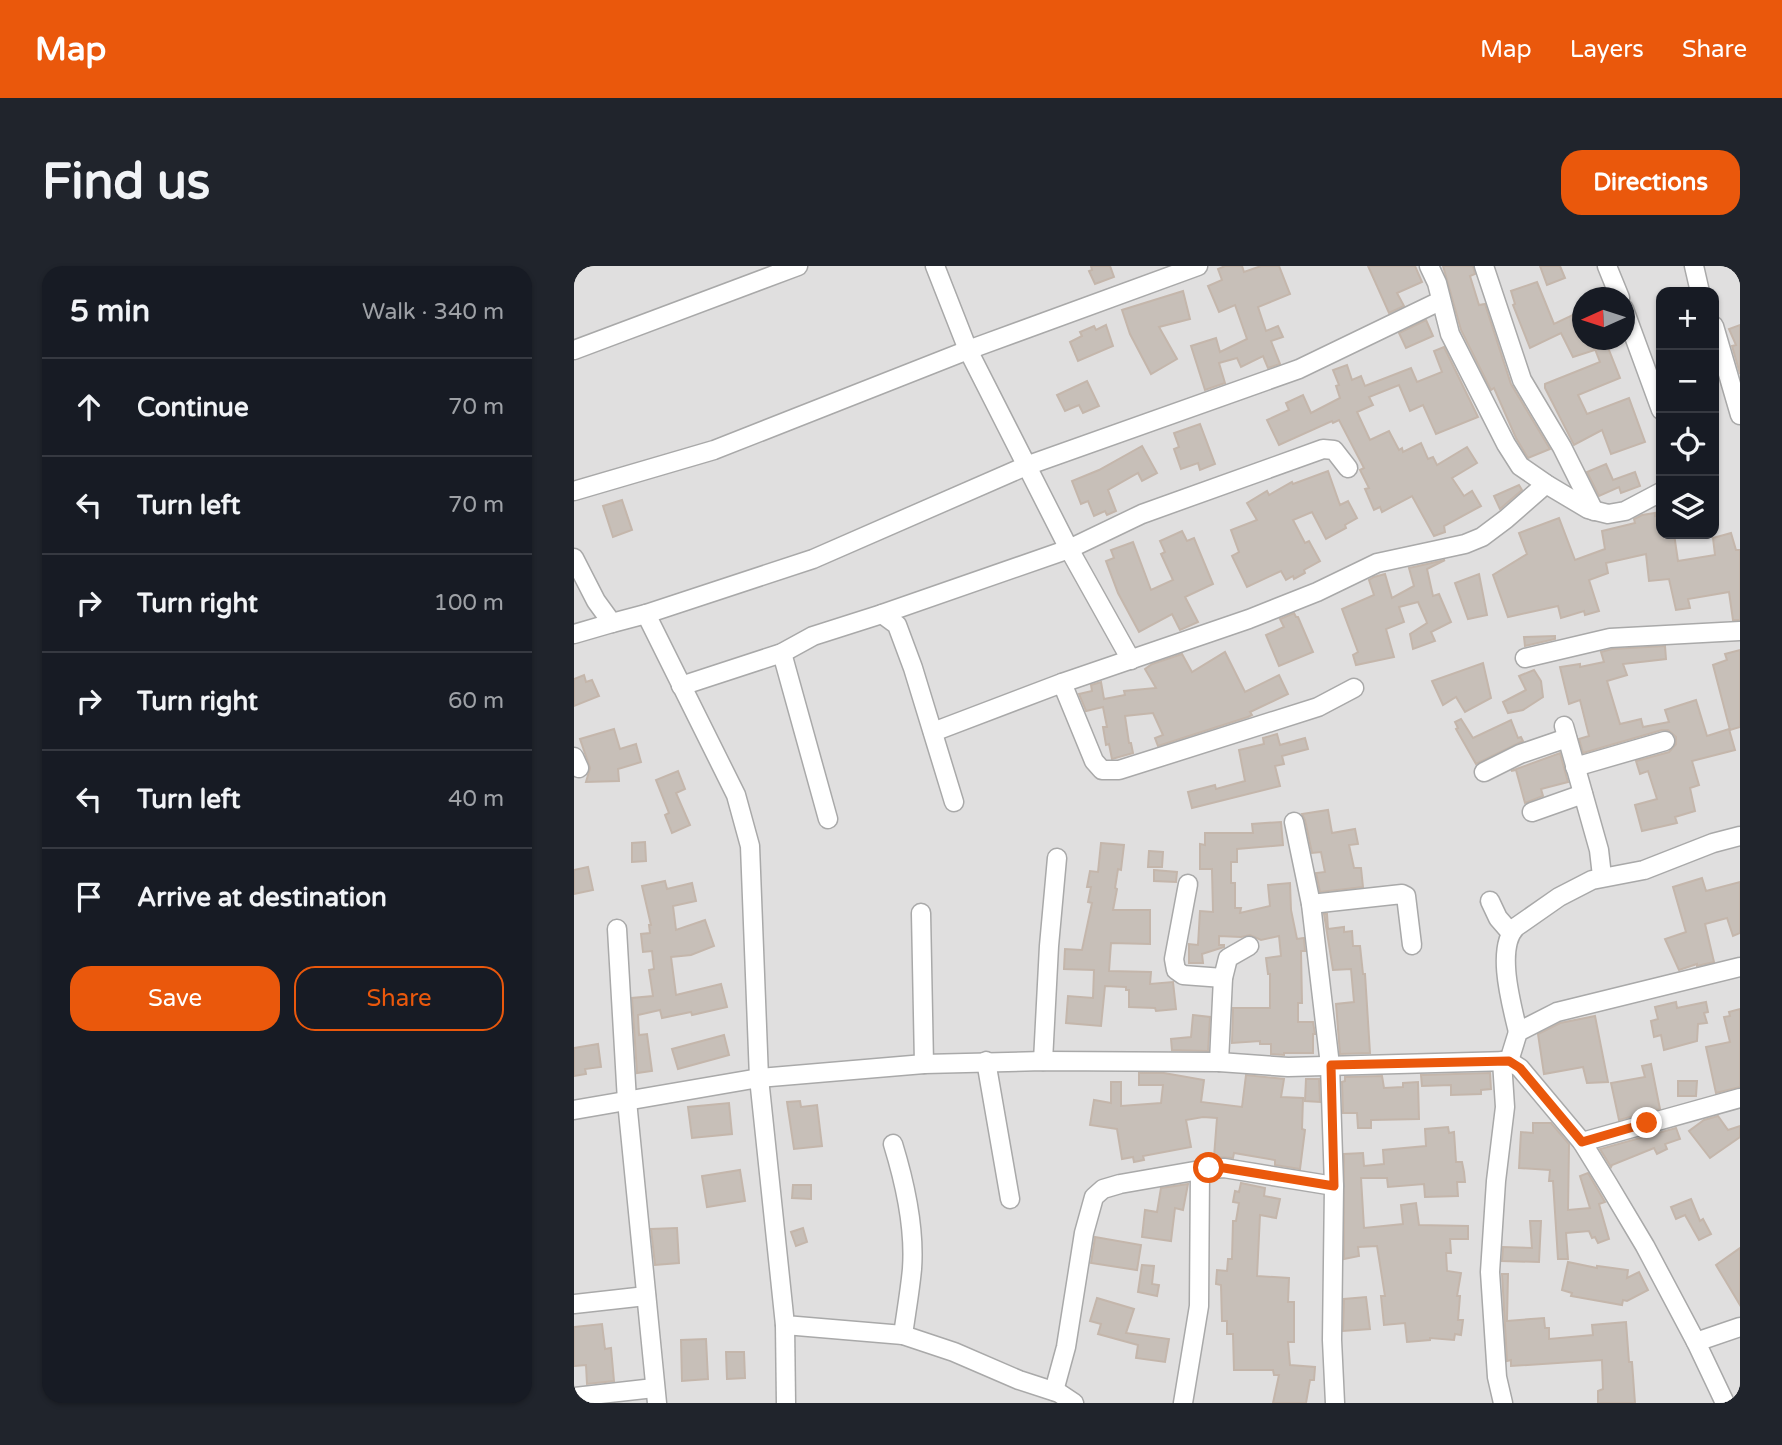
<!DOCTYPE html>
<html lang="en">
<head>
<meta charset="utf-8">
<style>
	:root { --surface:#171b24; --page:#20242c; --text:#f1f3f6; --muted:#9ea1a6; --line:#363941; --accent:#ea580c }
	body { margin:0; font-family:"Varela Round",sans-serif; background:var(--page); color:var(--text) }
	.controls { position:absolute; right:21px; top:21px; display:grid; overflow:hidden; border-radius:14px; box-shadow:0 2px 5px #0004 }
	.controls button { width:63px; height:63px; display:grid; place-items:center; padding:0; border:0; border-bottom:2px solid var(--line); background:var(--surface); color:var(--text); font:35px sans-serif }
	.compass { position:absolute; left:998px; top:21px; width:63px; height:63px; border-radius:50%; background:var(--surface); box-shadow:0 2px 5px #0004; rotate:267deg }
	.stop { position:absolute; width:21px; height:21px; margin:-16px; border:5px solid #ea580c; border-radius:50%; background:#fff }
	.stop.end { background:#ea580c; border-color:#fff; box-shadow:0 2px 7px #0008 }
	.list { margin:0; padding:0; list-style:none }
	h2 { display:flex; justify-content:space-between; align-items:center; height:91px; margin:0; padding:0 28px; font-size:30px }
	h2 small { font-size:23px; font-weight:400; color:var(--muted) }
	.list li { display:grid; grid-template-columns:46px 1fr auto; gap:21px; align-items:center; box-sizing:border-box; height:98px; padding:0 28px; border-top:2px solid var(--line) }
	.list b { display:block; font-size:26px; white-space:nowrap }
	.list em { font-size:23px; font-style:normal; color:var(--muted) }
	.actions { display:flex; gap:14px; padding:21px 28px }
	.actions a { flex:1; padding:16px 0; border:2px solid var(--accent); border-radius:21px; text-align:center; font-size:24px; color:var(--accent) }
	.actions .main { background:var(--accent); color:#fff }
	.icon { flex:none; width:38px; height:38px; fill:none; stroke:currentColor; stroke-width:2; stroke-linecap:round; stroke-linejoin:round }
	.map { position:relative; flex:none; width:1166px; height:1137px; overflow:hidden; border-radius:21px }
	header { display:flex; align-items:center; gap:42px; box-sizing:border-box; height:98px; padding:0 35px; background:var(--accent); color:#fff }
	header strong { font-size:33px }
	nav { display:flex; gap:38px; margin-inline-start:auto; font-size:24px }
	.intro { display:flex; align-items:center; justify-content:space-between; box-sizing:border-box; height:168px; padding:0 42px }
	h1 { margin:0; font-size:49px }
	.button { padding:18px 32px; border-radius:21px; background:var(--accent); color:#fff; font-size:24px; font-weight:700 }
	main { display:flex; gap:42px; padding:0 42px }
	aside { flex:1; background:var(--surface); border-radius:21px; box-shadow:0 2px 5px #0004 }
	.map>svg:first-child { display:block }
</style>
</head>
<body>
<header>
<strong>Map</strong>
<nav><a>Map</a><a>Layers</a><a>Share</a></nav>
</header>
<div class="intro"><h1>Find us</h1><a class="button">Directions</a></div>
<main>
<aside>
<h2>5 min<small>Walk · 340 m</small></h2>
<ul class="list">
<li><svg class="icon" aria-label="ahead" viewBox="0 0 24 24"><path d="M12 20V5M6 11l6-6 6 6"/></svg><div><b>Continue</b></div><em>70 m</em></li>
<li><svg class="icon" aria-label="left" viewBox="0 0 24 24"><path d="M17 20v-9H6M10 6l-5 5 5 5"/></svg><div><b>Turn left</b></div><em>70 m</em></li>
<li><svg class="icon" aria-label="right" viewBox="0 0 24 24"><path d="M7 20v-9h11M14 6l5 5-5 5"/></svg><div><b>Turn right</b></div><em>100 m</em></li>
<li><svg class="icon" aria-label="right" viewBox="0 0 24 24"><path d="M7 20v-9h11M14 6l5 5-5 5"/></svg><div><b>Turn right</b></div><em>60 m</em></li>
<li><svg class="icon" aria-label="left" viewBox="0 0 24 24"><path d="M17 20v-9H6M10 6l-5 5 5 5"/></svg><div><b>Turn left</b></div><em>40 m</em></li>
<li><svg class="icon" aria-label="arrive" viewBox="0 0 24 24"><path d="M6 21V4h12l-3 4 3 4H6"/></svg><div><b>Arrive at destination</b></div></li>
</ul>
<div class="actions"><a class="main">Save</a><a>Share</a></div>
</aside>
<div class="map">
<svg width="1166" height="1137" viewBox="0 0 1166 1137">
	<rect width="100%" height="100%" fill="#f2efe9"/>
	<path fill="#e0dfdf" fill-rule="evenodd" d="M0,0H1166V1137H0ZM1087,26H1140V268H1087ZM1009,32H1050V74H1009Z"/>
	<g fill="#c7bfb8" stroke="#c4b6ab" stroke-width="2">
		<path d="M517,0H536L540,11L521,18L515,5L518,4Z"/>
		<path d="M651,0H668L670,6L687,0H705L716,28L684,41L692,65L704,60L709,71L697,75L706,98L694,102L689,90L667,101L663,92L645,97L651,117L631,124L617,80L642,72L646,86L673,73L661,39L645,46L634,20L648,14L644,3Z"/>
		<path d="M794,0H841L848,16L823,27L830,40L815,47Z"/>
		<path d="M869,0H899L901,8L896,10L905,39L911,38L937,118L976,183L954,192L942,172L920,122L917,124L887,64Z"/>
		<path d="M966,0H986L991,12L973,19Z"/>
		<path d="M963,16L980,58L1003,47L1009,58V74H1016L1021,84L999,91L987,67L956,82L939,39L941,38L937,25Z"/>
		<path d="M609,25L616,53L585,61L603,93L577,108L556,68L548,44Z"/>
		<path d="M852,54L859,70L832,82L825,67Z"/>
		<path d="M532,59L539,80L504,95L496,76L508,70L506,66L520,60L522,64Z"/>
		<path d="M1166,59V108L1158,80L1162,79L1155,63Z"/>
		<path d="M1033,79L1046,112L1004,129L1013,148L1055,132L1071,176L1037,188L1028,164L1000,179L971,122V118L1026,96L1021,83Z"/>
		<path d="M870,81L904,151L862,168L849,139L836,145L825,119L795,131L799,139L783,146L796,174L815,165L825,184L828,182L829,186L847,177L854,193L859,191L863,199L893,181L903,197L878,212L890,230L898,225L907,240L870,260L871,266L860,270L838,230L808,246L806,241L800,244L791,223L795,222L786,204L790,202L765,154L759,157L758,155L705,179L693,154L715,144L712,137L729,129L737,147L766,132L762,120L765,119L759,104L773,99L778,114L787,110L791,120L837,102L843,116L868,106L860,85Z"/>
		<path d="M513,115L525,140L509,147L505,139L491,145L483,129Z"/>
		<path d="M626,158L641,198L626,204L624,197L607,203L600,183L605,181L600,167Z"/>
		<path d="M568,180L583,207L568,215L564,207L534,224L542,245L533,249L531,245L520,250L514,235L507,238L498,215L525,204Z"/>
		<path d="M1032,198L1039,214L1061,206L1066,220L1047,227L1045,221L1025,230L1013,206Z"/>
		<path d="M754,205L766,239L774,235L783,252L771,259L772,262L752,273L738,246L719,254L731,277L735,275L746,295L730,304L731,307L720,313L719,310L712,314L707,305L673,321L658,290L665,286L657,264L683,254L673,237L693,225L695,229L718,216L719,218Z"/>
		<path d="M945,219L948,224L926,243L920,230Z"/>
		<path d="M48,234L58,264L39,271L29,240Z"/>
		<path d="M1081,247V250L1087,249V268H1100L1104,295L1141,289L1139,272L1157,267L1162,284H1166V354H1159L1155,326L1114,333L1116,342L1102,344L1095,313L1075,315L1072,288L1032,297L1034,307L1015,314L1025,345L1011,349L1010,345L987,352L984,340L934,351L919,309L953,288L945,267L985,252L1001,294L1031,283L1028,265L1061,257L1060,253L1068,249Z"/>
		<path d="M608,265L613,275L620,272L639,318L611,331L624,356L606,364L598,348L565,366L544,327L532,295L540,292L537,284L559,276L577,324L599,314L587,288L591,286L586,275Z"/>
		<path d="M871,294L853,303L859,330L865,328L877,356L857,366L861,375L839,383L836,368L853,357L852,354L844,336L825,341L830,356L812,363L820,391L782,399L779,389L784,386L768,343L800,329L795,314L800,311L811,308L818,332L840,320L835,302Z"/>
		<path d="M905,308L913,349L894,353L881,317Z"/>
		<path d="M720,347L722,351H724L739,386L705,400L692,369L710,361L706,353Z"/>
		<path d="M981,370V373L951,380L950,371Z"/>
		<path d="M1091,380L1092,393L1049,398L1053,409L1033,415L1046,458L1067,453L1069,461L1095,456L1091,444L1122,434L1133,470L1155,463L1161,484L1118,495L1125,519L1116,522L1121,545L1101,551L1103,557L1068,565L1061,539L1083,533L1074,505L1066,508L1062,495L1095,486L1102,478V471L1094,464H1088L1009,487L1005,473L1015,470L1006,434L995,438L986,401L1006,398V401L1030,396L1027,386L1038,383Z"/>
		<path d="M1166,384V461L1156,464L1139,399L1153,394L1151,388Z"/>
		<path d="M651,386L671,426L705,409L714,428L676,446L678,449L674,451L584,480L581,472L589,469L579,447L551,450L555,477H557L559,487L538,493L535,478L532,479L529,461H533L529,441L512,445L505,428L518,425L517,419L527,416L530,433L551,429L550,425L582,422L571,403L578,398L608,388L618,406Z"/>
		<path d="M909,397L917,432L891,446L882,431L869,439L858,415Z"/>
		<path d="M960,404L967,415L969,431L949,444L934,447L929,436L952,424L945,410Z"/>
		<path d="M10,409L12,416L18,414L25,430L0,440V413Z"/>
		<path d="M887,453L899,472L937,454L944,472L947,471L949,475L902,498L882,463L884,462L881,456Z"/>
		<path d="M40,463L46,483L62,478L67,496L44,503L45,515L12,516L16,502L6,473Z"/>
		<path d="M703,468L706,479L731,472L734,483L708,490L710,498L701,500L706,520L618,542L614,526L641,519L642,523L671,515L665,484L690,478L689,472Z"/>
		<path d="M986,487L994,516L967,523L969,530L951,537L942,504L937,505Z"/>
		<path d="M104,505L111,523L102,527L116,559L98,567L91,549L95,547L82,514Z"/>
		<path d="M754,544L758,567L781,563L784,578L775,579L780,602H787L789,621L746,626L742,607L751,606L747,586L738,587L731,554L728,548Z"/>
		<path d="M707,556L709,579L663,583V596H657V617H661V642H667L666,647L696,640L694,619L716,617L717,644L723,673L730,672L731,685H727L728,737H724V756H739L741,768H739V787H710V789L697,788V778H686V775L658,777L659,742H696V708H694L692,692L707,690L705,670L687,674L676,669L667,671L645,670V679H650V681L628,688L629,697H615V678L624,679L626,645L639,646L638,603H626V578L631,579V567H679L678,558Z"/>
		<path d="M71,576L72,595L58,596V577Z"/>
		<path d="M527,577L550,579L547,604L544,603L541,622L543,623L539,644H576V678L537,677L535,705L577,706L576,718L599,716L602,743L582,745L581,742L555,741V724H552V721L531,720L527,760L492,757L494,730L519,732L520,704L490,703L491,683L508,684L518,637L514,636L517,621H513L516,605L524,606Z"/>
		<path d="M575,585L589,586L588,601H574Z"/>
		<path d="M14,601L19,624L0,628V604Z"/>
		<path d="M580,604L603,606L602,616L580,615Z"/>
		<path d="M1128,612L1132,625L1166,616V667L1159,670L1153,652L1131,658L1140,696L1123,700V698L1105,704L1091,673L1112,666L1099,621Z"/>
		<path d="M91,615L93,623L118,617L122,635L99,640L102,664L131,654L140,680L117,689L97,691L102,729L147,718L153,741L118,749L117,746L88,752L86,744L64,749L65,769L73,768L78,805L63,807L58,732L79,730L75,704L80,703L78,685L69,686L67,668L76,667L75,659H77L68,620Z"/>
		<path d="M750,648H753L754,663L770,661V666L778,665L779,680H786L789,708H791L796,787L766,788L762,738L780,736L777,703L759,704Z"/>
		<path d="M1102,736L1103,742L1132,736L1134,746L1130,747L1133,757L1124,758L1123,775L1090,784L1087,769L1080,771L1077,755L1084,753L1081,741Z"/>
		<path d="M1166,743V821L1142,827L1132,781L1156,776L1150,751L1156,750L1155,746Z"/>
		<path d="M619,749L636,751L634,785L598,784L597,773L617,771Z"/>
		<path d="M1021,750L1034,816L1013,817L1009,801L970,808L964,768L986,757Z"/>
		<path d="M150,769L155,789L104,803L98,783Z"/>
		<path d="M24,778L27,801L11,803L12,808L0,810V782Z"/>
		<path d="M1077,798L1086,843L1045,854L1037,817L1071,811L1068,800Z"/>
		<path d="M565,807H590L630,814L627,836L668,841L672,809L710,813L707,831L729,832L728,863L731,864L726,903L701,899V894L660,887L659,892L640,891L643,852L629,851L612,854L617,881L569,890L570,894L560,896L559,891L548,893L543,863L516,859L520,834L537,837V816H547V840L587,837L589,819H565Z"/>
		<path d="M916,807L917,823L907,824V828L877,829V819L848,820L847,809Z"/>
		<path d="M808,810L810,822L829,821V817L844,816L845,853L797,854V862H784L783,847H769L768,816L771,815V811Z"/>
		<path d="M732,813H745L746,836L731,835Z"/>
		<path d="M1104,815H1123L1122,830H1104Z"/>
		<path d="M226,835L227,841L243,839L248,880L220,883L213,836Z"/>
		<path d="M155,837L158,868L118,872L114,841Z"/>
		<path d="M1144,850L1154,864L1166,860V871L1136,892L1115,865L1130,854Z"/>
		<path d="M959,857H977L995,878L994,944L1016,942L1006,910L1014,907L1031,936L1025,938L1035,973L1024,977L1021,971L1018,972L1015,965L992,967L994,993H984L979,915H975L976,904L945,902L947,866L959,867Z"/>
		<path d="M874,861L875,867L880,866L882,896H888L890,906L891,916H883L884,930L851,931L850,918L814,921L813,912H787L790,962L829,958L827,939L842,937L845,959L894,960V973H876L877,987H872L873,1005L887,1007L883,1030H886L884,1054H889L887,1069L881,1068L880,1074L856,1072V1074L833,1076L831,1057L810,1059L807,1030H811L803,980L784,981L785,990L770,993V888L789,887L790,900L810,898L809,884L852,880L851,863Z"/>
		<path d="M1102,862L1106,873L1091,878L1093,883L1083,888L1080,882L1038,899L1037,901L1026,883Z"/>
		<path d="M166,904L171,935L133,941L128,910Z"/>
		<path d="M667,917L691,922L690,930L706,933L702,952L686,949L683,1010L715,1012L714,1036H720V1076H714L716,1099L741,1101L740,1114H736L732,1137H699L705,1109H700L699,1104H660L659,1068H653V1055H648L647,1019L642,1018L643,1004L653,1005L654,993H658L659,955H662L665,937L659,936L661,925L665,926Z"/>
		<path d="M614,918L609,944L601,942L597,975L568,971L571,944L583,946L587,922Z"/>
		<path d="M219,919H237V933L218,932Z"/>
		<path d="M1117,933L1126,955L1129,953L1137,968L1125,974L1111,949L1102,953L1097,941Z"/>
		<path d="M956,955H967L965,996L928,995L929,981L958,982Z"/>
		<path d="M103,962L105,997L81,999L77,963Z"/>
		<path d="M229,962L233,976L222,980L217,966Z"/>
		<path d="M521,971L567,979L563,1004L517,997Z"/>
		<path d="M1166,982V1039L1142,999Z"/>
		<path d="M994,996L1023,1002V1000L1054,1004L1053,1012L1065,1006L1074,1024L1053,1035L1049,1034L1048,1039L997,1030L998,1027L988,1024Z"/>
		<path d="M568,999L580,1000L578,1018L585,1019L583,1030L564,1026Z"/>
		<path d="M928,1008H934L933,1055L970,1052L971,1062H975V1073L1019,1069L1018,1059L1052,1056L1055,1096H1058L1061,1137H1024V1125L1029,1123L1028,1094L937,1100V1094L933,1095Z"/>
		<path d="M792,1031L796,1063L769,1065L770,1033Z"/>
		<path d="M523,1032L560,1043L552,1067L595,1073L591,1096L562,1092L564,1079L524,1068L527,1058L516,1055Z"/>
		<path d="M28,1058L31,1083L37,1082L40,1115L13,1118L12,1099L0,1100V1061Z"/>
		<path d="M132,1073L134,1113L108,1115L107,1074Z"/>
		<path d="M152,1086H170L171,1112L153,1113Z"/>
	</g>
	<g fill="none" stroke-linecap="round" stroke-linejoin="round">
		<defs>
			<g id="minor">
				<path d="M361,0L394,84L495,283L557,394"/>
				<path d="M855,0L863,17L876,68L932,178L946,200L972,218L1014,243L1034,248L1051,245L1087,226"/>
				<path d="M910,0L948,114L988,181L1020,245"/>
				<path d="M1033,0L1046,32"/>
				<path d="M1120,0L1126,26"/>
				<path d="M1050,43L1087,144"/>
				<path d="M1140,60L1166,149"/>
				<path d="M0,84L224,0"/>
				<path d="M0,225L140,184L394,84L624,0"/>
				<path d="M0,292L22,335L38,357L72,348L162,529L176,580L185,812L211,1059L329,1069L380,1086L445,1114L485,1127L500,1137"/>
				<path d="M72,348L239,293L452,200L725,103L866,35"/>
				<path d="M308,348L495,283L568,248L749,183L760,184L774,202"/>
				<path d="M0,368L38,357"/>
				<path d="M208,387L254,553"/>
				<path d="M951,392L1036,372L1166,365"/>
				<path d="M488,417L520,495L528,504H545L744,441L780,422"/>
				<path d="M107,420L208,387L239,370L308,348L323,359L339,402L380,536"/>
				<path d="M990,460L1025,584L1028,610"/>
				<path d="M359,466L488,417L675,353L743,326L803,297L891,278L908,271L932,253L972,218"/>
				<path d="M0,491L5,502"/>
				<path d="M1001,501L1091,475"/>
				<path d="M910,506L946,488L993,472"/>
				<path d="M958,546L1009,528"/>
				<path d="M720,556L737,638L756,799L760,920L758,1074L761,1137"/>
				<path d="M614,618L600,693L602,704L609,709L649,712"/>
				<path d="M916,635L924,652L937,667"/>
				<path d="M737,638L828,628L832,630L838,679"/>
				<path d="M347,647L350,798"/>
				<path d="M43,663L53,835L83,1137"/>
				<path d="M944,766C938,740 921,682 942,661L985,631L1018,614L1070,604L1139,577L1166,570"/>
				<path d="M412,795L436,933"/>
				<path d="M469,795L475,680L483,592"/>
				<path d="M928,795L931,841L922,915L916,1006L923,1111L929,1137"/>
				<path d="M935,795L944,766L983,746L1166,701"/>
				<path d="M645,796L649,712L654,692L675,680"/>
				<path d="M0,844L185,812L350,798L469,795L645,796L714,801L935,795L946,802L1008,876L1034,918L1071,980L1122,1076L1151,1137"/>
				<path d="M1008,876L1166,832"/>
				<path d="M319,878C331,917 341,962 338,1003C336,1025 332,1047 329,1069"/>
				<path d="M0,1038L72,1030"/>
				<path d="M211,1059L212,1137"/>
				<path d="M1122,1076L1166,1061"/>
				<path d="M480,1125L492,1081L510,967L520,931L529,923L546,918L626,904"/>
				<path d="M0,1131L80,1122"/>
				<path d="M609,1137L625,1040L626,904L650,902L760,920"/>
			</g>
		</defs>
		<use href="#minor" stroke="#a9a9a9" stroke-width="21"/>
		<use href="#minor" stroke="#fff" stroke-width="18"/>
	</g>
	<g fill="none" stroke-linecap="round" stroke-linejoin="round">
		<path stroke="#ea580c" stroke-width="9" d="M635,902H650L760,920L757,799L935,795L946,802L1008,876L1073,857"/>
	</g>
</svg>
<div class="controls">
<button>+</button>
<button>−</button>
<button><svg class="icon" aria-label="locate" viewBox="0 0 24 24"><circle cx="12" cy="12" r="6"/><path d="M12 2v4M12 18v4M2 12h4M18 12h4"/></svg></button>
<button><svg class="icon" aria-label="layers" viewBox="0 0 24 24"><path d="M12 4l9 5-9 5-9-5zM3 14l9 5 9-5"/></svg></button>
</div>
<svg class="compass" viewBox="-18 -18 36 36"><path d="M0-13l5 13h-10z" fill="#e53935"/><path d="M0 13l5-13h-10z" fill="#9ea1a6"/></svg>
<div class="stop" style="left:635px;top:902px"></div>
<div class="stop end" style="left:1073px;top:857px"></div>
</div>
</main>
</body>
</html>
